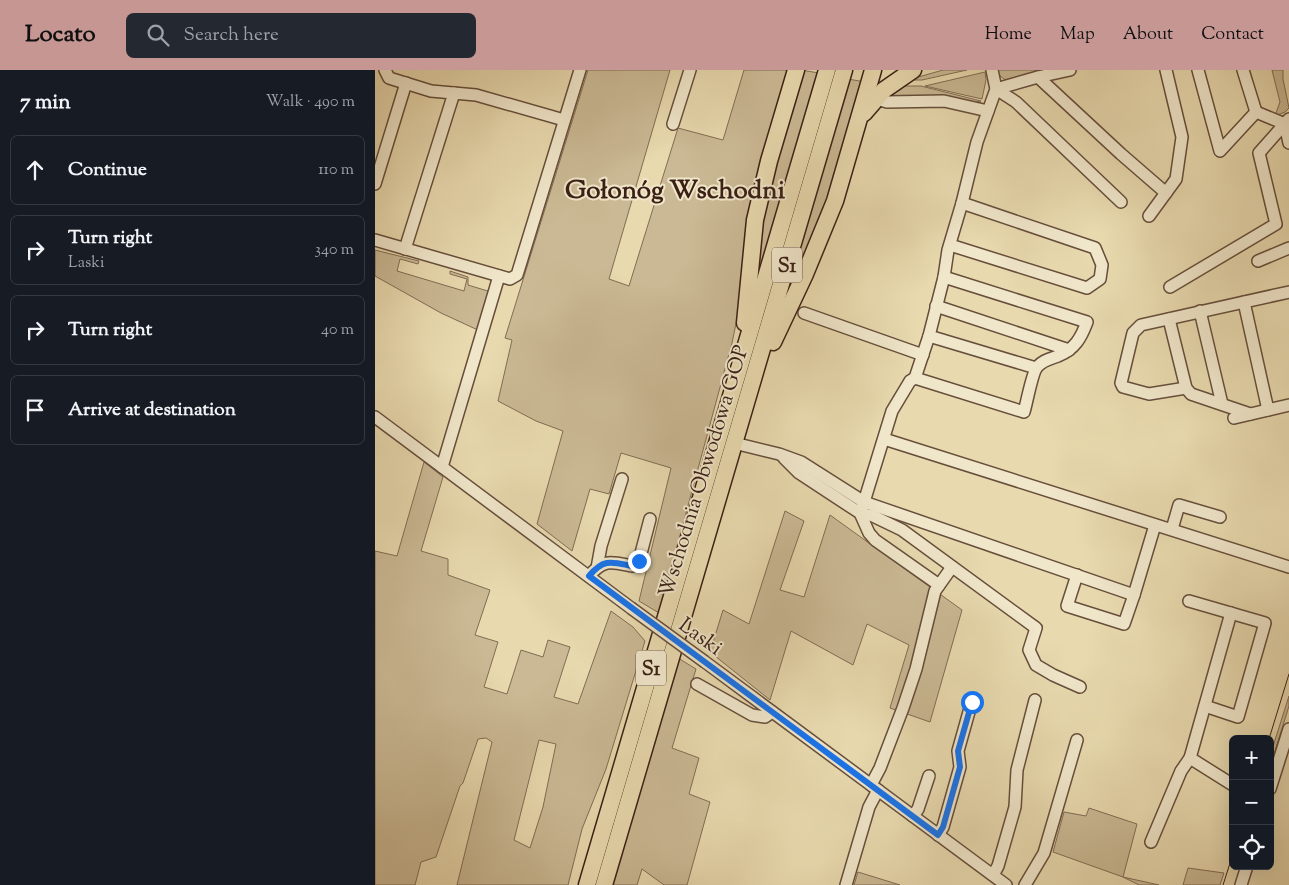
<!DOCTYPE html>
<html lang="en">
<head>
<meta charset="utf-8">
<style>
	:root { --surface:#171b24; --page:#242831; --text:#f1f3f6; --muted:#9ea1a6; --line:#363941; --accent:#c59692 }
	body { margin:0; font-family:"Sorts Mill Goudy",serif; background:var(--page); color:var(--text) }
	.controls { position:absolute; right:15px; bottom:15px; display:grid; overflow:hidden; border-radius:8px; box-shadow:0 5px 20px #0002 }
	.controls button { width:45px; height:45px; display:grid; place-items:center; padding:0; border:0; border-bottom:1px solid var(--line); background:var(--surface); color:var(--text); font:25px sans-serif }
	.stop { position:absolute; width:15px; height:15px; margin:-11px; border:4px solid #1a73e8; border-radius:50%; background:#fff }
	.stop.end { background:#1a73e8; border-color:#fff; box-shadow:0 1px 5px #0008 }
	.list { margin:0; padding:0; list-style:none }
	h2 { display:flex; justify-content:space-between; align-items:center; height:65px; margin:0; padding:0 20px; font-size:21px }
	h2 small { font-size:16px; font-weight:400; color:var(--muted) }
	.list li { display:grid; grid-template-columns:32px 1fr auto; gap:15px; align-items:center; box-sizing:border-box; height:70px; margin:0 10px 10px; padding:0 10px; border:1px solid var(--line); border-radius:8px }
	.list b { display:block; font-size:19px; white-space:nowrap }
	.list p { margin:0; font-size:16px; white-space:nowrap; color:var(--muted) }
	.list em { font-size:16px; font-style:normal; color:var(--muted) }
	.icon { flex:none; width:28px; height:28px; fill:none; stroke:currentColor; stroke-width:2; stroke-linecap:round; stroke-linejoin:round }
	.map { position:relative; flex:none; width:914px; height:815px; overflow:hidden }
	header { display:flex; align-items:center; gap:30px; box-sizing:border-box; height:70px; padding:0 25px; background:var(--accent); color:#111 }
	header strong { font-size:24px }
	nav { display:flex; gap:28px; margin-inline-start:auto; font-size:18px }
	.search { width:350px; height:45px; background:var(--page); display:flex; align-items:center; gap:12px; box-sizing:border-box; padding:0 18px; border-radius:8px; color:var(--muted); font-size:19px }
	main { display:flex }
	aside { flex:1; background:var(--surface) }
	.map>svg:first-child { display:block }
</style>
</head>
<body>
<header>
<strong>Locato</strong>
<div class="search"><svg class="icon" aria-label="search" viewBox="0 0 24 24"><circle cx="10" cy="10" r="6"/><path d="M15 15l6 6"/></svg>Search here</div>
<nav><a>Home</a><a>Map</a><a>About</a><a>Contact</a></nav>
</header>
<main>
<aside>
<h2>7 min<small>Walk · 490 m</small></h2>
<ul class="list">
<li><svg class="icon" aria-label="ahead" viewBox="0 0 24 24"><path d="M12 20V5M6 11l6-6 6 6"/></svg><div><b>Continue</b></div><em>110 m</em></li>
<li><svg class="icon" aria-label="right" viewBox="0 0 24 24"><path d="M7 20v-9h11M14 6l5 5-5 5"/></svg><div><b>Turn right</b><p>Laski</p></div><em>340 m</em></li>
<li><svg class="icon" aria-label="right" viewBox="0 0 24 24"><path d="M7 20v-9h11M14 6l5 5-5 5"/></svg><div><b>Turn right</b></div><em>40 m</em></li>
<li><svg class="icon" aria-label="arrive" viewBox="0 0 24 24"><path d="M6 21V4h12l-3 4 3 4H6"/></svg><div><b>Arrive at destination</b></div></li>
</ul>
</aside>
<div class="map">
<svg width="914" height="815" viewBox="0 0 914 815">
	<rect width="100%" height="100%" fill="#e8d9ae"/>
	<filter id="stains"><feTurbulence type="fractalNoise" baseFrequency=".004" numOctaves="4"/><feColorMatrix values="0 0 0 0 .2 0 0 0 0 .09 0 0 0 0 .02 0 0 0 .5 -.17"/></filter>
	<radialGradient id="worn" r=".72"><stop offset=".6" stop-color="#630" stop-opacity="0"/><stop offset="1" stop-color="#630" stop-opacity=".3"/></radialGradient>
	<g fill="#cab994" stroke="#826c54" fill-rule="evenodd">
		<path d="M213,0H295L234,209L254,216L303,58L348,70L369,0H411L412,3L357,273L284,543L264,531L296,398L246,383L234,424L215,419L197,481L162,454L188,361L161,351L123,331L137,270L130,268Z"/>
		<path d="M426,0L444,3L379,226L384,155Z"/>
		<path d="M568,0H592L547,10H533Z"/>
		<path d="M622,0H663L665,3L632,11L625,6Z"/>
		<path d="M897,0H908V9L914,38L910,42L900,46L905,32Z"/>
		<path d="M610,2L611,10L607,29L550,16Z"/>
		<path d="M473,9L490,12L445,157L409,230Z"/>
		<path d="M523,16H546L606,31L597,33L511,30Z"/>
		<path d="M0,180L44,191L43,194L25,189L22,201L89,221L92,209L75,204V201L93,207V215L116,222L105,261L66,243L0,206Z"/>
		<path d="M49,392L68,407L46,481L73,489V505L115,520L100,565L123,572L109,617L132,624L146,580L168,587L173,570L195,577L179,627L203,634L236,541L258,557L270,571L231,699L207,759L193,815H82L117,672L111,668L103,669L88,713L85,716L61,787L46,792L40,815H0V481L22,486ZM164,670L181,674L168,737L155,778L139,770Z"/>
		<path d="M410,441L429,451L405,520L429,527L455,445L587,540L555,652L515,638L534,575L492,554L478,595L416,561L395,630L335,582L348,540L374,554Z"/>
		<path d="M303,588L321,599L297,678L324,688L314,724L335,732L312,815H289L267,799L262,815H237Z"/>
		<path d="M914,626V636L895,697V686Z"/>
		<path d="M714,738L762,754L748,807L784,815H764L748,807L678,782L689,742L711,746Z"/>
		<path d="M813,798L849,803L845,815H808Z"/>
		<path d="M483,802L525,815H479Z"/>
	</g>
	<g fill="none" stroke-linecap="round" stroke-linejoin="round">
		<defs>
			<g id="minor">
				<path d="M10,0L14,8L56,21L101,25L189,50"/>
				<path d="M617,0L621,19L602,72L587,133L573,180L569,207L554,266L540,308L535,311L517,341L489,432L759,525L780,455"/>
				<path d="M695,0L663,7L621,19L641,32L746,132"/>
				<path d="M823,0L845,81L881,42"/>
				<path d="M868,0L881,42"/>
				<path d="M663,7L746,84L791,123"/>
				<path d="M501,29L512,32L569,31L613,41"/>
				<path d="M881,42L910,54L914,73"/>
				<path d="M298,54L315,0"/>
				<path d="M0,114L31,13"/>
				<path d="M774,146L801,109L807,67L791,0"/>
				<path d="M0,170L135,209L142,205L205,0"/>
				<path d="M575,175L712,218L725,209L727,195L720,178L587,133"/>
				<path d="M30,179L79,23"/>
				<path d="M883,191L914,178"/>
				<path d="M795,217L901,154L884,83L914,49"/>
				<path d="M869,232L893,340"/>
				<path d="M561,236L694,280"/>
				<path d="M825,241L847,334"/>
				<path d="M429,243L548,285"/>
				<path d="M794,249L811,318L816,324L875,344"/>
				<path d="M554,266L661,298"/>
				<path d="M540,308L649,342C652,332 657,303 662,297C668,290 675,289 683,286C700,279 706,268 712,252L569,207"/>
				<path d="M811,318L774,324L748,317L746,313L758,263L766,255L914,222"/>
				<path d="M0,347L256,538"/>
				<path d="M859,348L914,335"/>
				<path d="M509,369L914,497"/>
				<path d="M359,373L404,384L426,392L489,432L485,443L498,446L527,460L661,558L654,580L661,595L678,605L705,617"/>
				<path d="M409,388L424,403L485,443L494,463L500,470L564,515"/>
				<path d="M67,397L124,206"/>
				<path d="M797,459L804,435L845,447"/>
				<path d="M222,498L226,476L247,409"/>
				<path d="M702,505L692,536L749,554L759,525"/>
				<path d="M214,506C229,488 237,492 257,496L264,491L275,449"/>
				<path d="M814,531L890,553L863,647L830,636"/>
				<path d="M856,543L815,688L858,715"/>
				<path d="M330,592L631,815"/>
				<path d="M322,614L377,645L390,647L397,642"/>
				<path d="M496,715L505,698L528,638L541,599L560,521L577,497"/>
				<path d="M895,719L914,659"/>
				<path d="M538,746L543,739L554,706"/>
				<path d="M563,765L568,757L585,697L583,681L597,631"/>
				<path d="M776,772L806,701L815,688"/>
				<path d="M618,805L623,796L640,737L642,700L660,630"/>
				<path d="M471,815L494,737L503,720"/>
				<path d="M650,815L669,783L702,670"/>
				<path d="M866,815L872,796"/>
			</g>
			<g id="highway">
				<path d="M489,43L509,20L538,0"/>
				<path d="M370,253L380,150L394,91L421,0"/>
				<path d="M398,272L430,204L460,131L498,0"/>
				<path d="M212,815L452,0"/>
				<path d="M229,815L469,0"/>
			</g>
		</defs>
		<use href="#minor" stroke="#664e3b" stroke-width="14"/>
		<use href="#highway" stroke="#3a1f15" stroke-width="19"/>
		<use href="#minor" stroke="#f0e6ca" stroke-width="11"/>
		<use href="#highway" stroke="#e8d9ae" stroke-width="16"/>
		<g stroke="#3a1f15" stroke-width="1">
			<path d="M894,669L914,604"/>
			<path d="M848,815L858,784"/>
		</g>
		<defs>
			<path id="minor-bridge" d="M256,538L330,592"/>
		</defs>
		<use href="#minor-bridge" stroke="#664e3b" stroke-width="14" stroke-linecap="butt"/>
		<use href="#minor-bridge" stroke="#f0e6ca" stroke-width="11"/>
	</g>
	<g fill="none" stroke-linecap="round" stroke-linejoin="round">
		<path stroke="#1a73e8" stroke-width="6" d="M264,491L257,496C237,492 229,488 214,506L563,765L568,757L585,697L583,681L597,632"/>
	</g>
	<g text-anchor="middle" stroke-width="4" stroke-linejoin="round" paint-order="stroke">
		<g fill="#f0e6ca" stroke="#715b4b" stroke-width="1">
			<rect x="397" y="177.5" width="30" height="35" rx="4"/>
			<rect x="261" y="580.5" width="30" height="35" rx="4"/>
		</g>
		<g font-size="20" font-weight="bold" fill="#3a1f15">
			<text x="412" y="202">S1</text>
			<text x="276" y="605">S1</text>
		</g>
		<g font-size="21" fill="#3a1f15" stroke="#f0e6ca">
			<text transform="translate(328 401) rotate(-73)" y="7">Wschodnia Obwodowa GOP</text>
			<text transform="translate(326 566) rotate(36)" y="7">Laski</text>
		</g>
		<g font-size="26" font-weight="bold" fill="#3a1f15" stroke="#f0e6ca">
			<text x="300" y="128">Gołonóg Wschodni</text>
		</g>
	</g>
	<rect width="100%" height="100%" filter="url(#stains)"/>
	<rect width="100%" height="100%" fill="url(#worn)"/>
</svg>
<div class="controls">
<button>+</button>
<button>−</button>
<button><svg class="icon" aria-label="locate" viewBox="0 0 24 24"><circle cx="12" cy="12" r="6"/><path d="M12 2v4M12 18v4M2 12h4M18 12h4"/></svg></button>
</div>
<div class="stop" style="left:597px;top:632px"></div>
<div class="stop end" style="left:264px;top:491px"></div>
</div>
</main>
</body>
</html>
